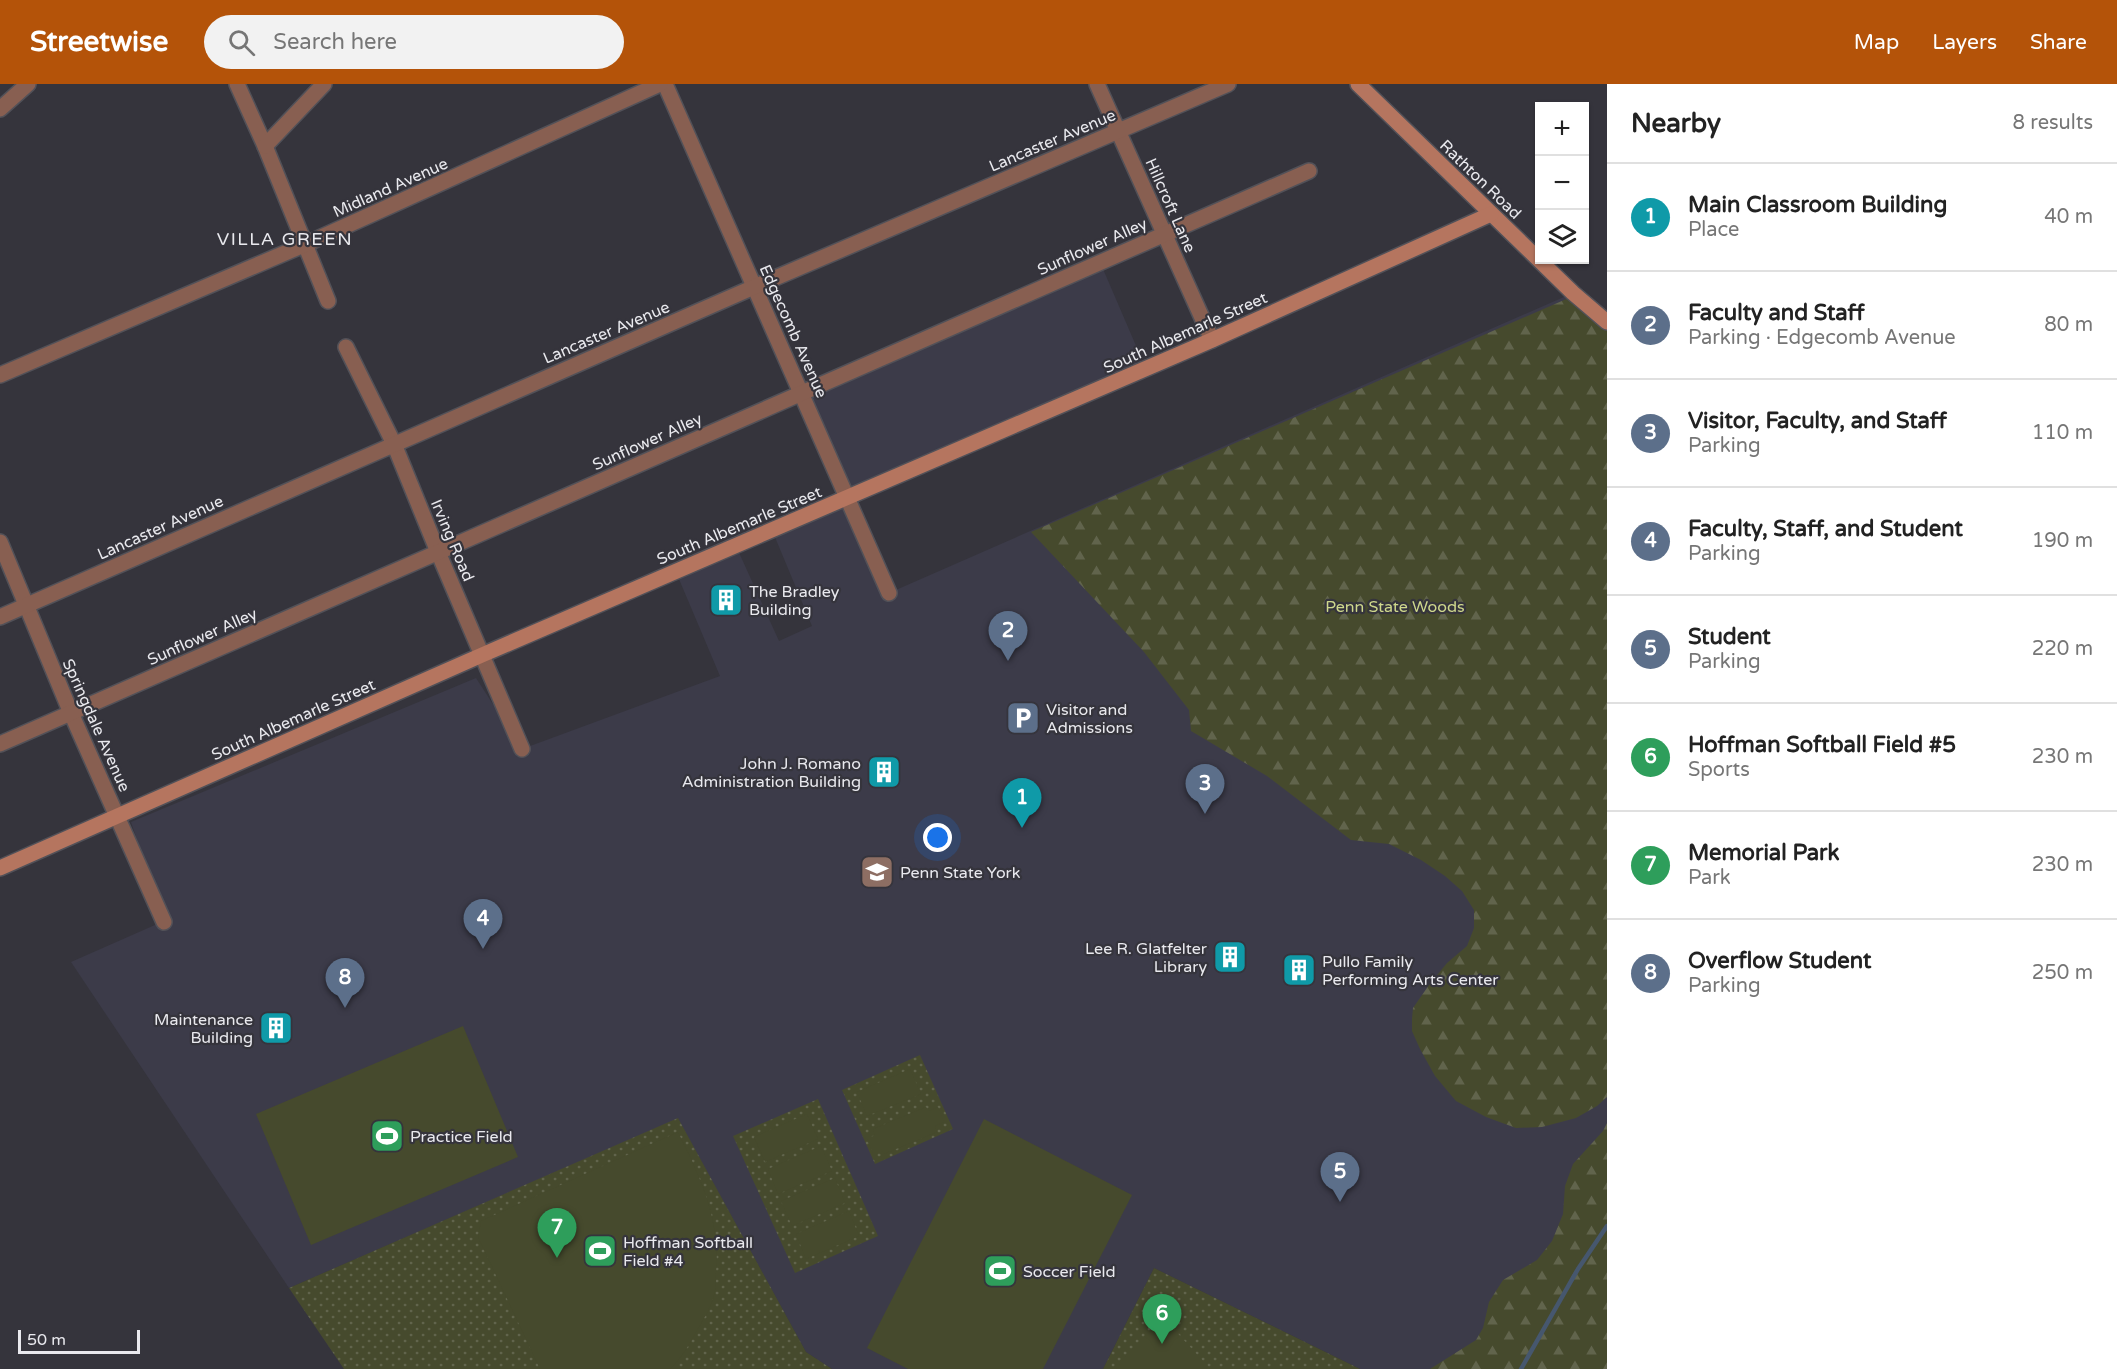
<!DOCTYPE html>
<html lang="en">
<head>
<meta charset="utf-8">
<style>
	:root { --surface:#fff; --page:#f2f2f2; --text:#222; --muted:#767676; --line:#e0e0e0; --accent:#b45309 }
	body { margin:0; font-family:"Varela Round",sans-serif; background:var(--page); color:var(--text) }
	.controls { position:absolute; right:18px; top:18px; display:grid; overflow:hidden; border-radius:0px; box-shadow:0 2px 4px #0004 }
	.controls button { width:54px; height:54px; display:grid; place-items:center; padding:0; border:0; border-bottom:2px solid var(--line); background:var(--surface); color:var(--text); font:30px sans-serif }
	.scale { position:absolute; left:18px; bottom:15px; width:122px; box-sizing:border-box; padding-left:6px; border:3px solid #e9e9ee; border-top:0; font-size:16px; line-height:21px; white-space:nowrap; color:#e9e9ee; -webkit-text-stroke:4px #35343c; paint-order:stroke }
	.you { position:absolute; left:938px; top:754px; width:21px; height:21px; margin:-15px; border:4px solid #fff; border-radius:50%; background:#1a73e8; box-shadow:0 0 0 9px #1a73e833 }
	.badge { display:grid; place-items:center; width:39px; height:39px; border-radius:50%; background:var(--accent); color:#fff; font-size:20px; font-weight:700 }
	.pin { position:absolute; translate:-50% -50px; filter:drop-shadow(0 2px 3px #0008) }
	.pin::after { content:''; position:absolute; top:32px; width:21px; height:18px; background:inherit; clip-path:polygon(0 0,100% 0,50% 100%) }
	.list { margin:0; padding:0; list-style:none }
	h2 { display:flex; justify-content:space-between; align-items:center; height:78px; margin:0; padding:0 24px; font-size:26px }
	h2 small { font-size:20px; font-weight:400; color:var(--muted) }
	.list li { display:grid; grid-template-columns:39px 1fr auto; gap:18px; align-items:center; box-sizing:border-box; height:108px; padding:0 24px; border-top:2px solid var(--line) }
	.list b { display:block; font-size:22px; white-space:nowrap }
	.list p { margin:0; font-size:20px; white-space:nowrap; color:var(--muted) }
	.list em { font-size:20px; font-style:normal; color:var(--muted) }
	.icon { flex:none; width:33px; height:33px; fill:none; stroke:currentColor; stroke-width:2; stroke-linecap:round; stroke-linejoin:round }
	.map { position:relative; flex:none; width:1607px; height:1285px; overflow:hidden }
	header { display:flex; align-items:center; gap:36px; box-sizing:border-box; height:84px; padding:0 30px; background:var(--accent); color:#fff }
	header strong { font-size:28px }
	nav { display:flex; gap:33px; margin-inline-start:auto; font-size:21px }
	.search { width:420px; height:54px; background:var(--page); display:flex; align-items:center; gap:15px; box-sizing:border-box; padding:0 21px; border-radius:33px; color:var(--muted); font-size:22px }
	main { display:flex }
	aside { flex:1; background:var(--surface) }
	.map>svg:first-child { display:block }
</style>
</head>
<body>
<header>
<strong>Streetwise</strong>
<div class="search"><svg class="icon" aria-label="search" viewBox="0 0 24 24"><circle cx="10" cy="10" r="6"/><path d="M15 15l6 6"/></svg>Search here</div>
<nav><a>Map</a><a>Layers</a><a>Share</a></nav>
</header>
<main>
<div class="map">
<svg width="1607" height="1285" viewBox="0 0 1607 1285">
	<defs>
		<pattern id="forest-firs" width="22" height="20" patternUnits="userSpaceOnUse" patternTransform="scale(1.5)"><rect width="22" height="20" fill="#464a2d"/><path d="M5 1l3.5 6h-7zM16 11l3.5 6h-7z" fill="#61644c"/></pattern>
		<pattern id="park-dots" width="8" height="8" patternUnits="userSpaceOnUse" patternTransform="scale(1.5)"><rect width="8" height="8" fill="#464a2d"/><path d="M2 2h.1M6 6h.1" fill="none" stroke="#61644c" stroke-width="1.8" stroke-linecap="round"/></pattern>
	</defs>
	<rect width="100%" height="100%" fill="#35343c"/>
	<path fill="#3c3b49" d="M1100,178L1146,285L848,414L889,509L1573,209L1607,238V1285H1360L1154,1184L1103,1285H832L806,1268L678,1035L289,1204L71,878L164,837L131,738L476,594L522,665L720,592L676,488L736,462L779,557L812,542L772,446L848,414L802,309Z"/>
	<g fill="url(#forest-firs)">
		<path d="M1571,213L1607,238V1013L1597,1022L1576,1034L1542,1043L1516,1044L1486,1033L1456,1017L1435,992L1420,965L1412,947V935L1413,924L1429,901L1447,879L1467,862L1474,844V826L1462,807L1445,792L1421,776L1389,760L1351,756L1267,692L1191,647L1189,626L1144,568L1031,448Z"/>
		<path d="M1607,1039V1285H1430L1476,1256L1483,1244L1489,1218L1503,1196L1537,1176L1552,1157L1563,1130L1565,1102L1573,1080L1603,1047Z"/>
	</g>
	<g fill="url(#park-dots)">
		<path d="M920,971L953,1045L875,1080L842,1006Z"/>
		<path d="M818,1015L878,1152L795,1189L733,1052Z"/>
		<path d="M678,1034L806,1268L832,1285H344L289,1204Z"/>
		<path d="M1154,1184L1360,1285H1103Z"/>
	</g>
	<g fill="#464a2d">
		<path d="M463,942L518,1073L311,1161L256,1030Z"/>
		<path d="M910,985L921,1010L867,1032L857,1008Z"/>
		<path d="M926,1023L929,1027L938,1023L944,1038L935,1042L937,1048L884,1070L881,1065L873,1069L867,1055L875,1051L873,1045Z"/>
		<path d="M807,1030L818,1055L765,1078L754,1053Z"/>
		<path d="M984,1035L1132,1111L1043,1285H908L867,1264Z"/>
		<path d="M678,1048C700,1092 721,1137 716,1188C716,1195 716,1203 714,1211C711,1224 703,1236 696,1248C689,1261 681,1275 670,1285H540L478,1153L481,1137Z"/>
		<path d="M821,1062L832,1087L778,1110L768,1085Z"/>
		<path d="M835,1094L845,1119L792,1142L781,1117Z"/>
		<path d="M849,1127L859,1152L806,1175L796,1150Z"/>
		<path d="M1164,1234L1210,1285H1116L1129,1268Z"/>
	</g>
	<g fill="none" stroke-linecap="round" stroke-linejoin="round">
		<path stroke="#46576e" stroke-width="4.5" d="M1521,1285L1578,1185L1607,1142"/>
		<defs>
			<g id="street">
				<path d="M237,0L265,62L328,217"/>
				<path d="M665,0L889,509"/>
				<path d="M1097,0L1212,256"/>
				<path d="M0,25L28,0"/>
				<path d="M265,62L324,0"/>
				<path d="M346,263L394,360L438,468L522,665"/>
				<path d="M0,291L306,160L660,0"/>
				<path d="M0,458L71,629L164,838"/>
				<path d="M0,533L754,203L1228,0"/>
				<path d="M0,660L1309,87"/>
			</g>
			<g id="secondary">
				<path d="M1358,0L1573,209L1607,238"/>
				<path d="M0,784L482,571L1212,256L1491,130"/>
			</g>
		</defs>
		<use href="#street" stroke="#525158" stroke-width="18"/>
		<use href="#secondary" stroke="#525158" stroke-width="18"/>
		<use href="#street" stroke="#885f51" stroke-width="15"/>
		<use href="#secondary" stroke="#b5755f" stroke-width="15"/>
	</g>
	<defs>
		<symbol id="building-square" viewBox="-11 -11 22 22"><rect x="-9" y="-9" width="18" height="18" rx="4" fill="#0f9aa8" stroke="#35343c"/><path d="M-4-6H4V6H1V3H-1V6H-4ZM-2.5-4.3h1.7v1.8h-1.7ZM.8-4.3h1.7v1.8H.8ZM-2.5-1h1.7V.8h-1.7ZM.8-1h1.7V.8H.8Z" fill="#fff"/></symbol>
		<symbol id="parking-square" viewBox="-11 -11 22 22"><rect x="-9" y="-9" width="18" height="18" rx="4" fill="#5c6f8a" stroke="#35343c"/><path d="M-3.5-5.5H1a3.5 3.5 0 0 1 0 7H-1V5.5H-3.5ZM-1-3.4V-.6H.8a1.4 1.4 0 0 0 0-2.8Z" fill="#fff"/></symbol>
		<symbol id="university-square" viewBox="-11 -11 22 22"><rect x="-9" y="-9" width="18" height="18" rx="4" fill="#8d6e63" stroke="#35343c"/><path d="M0-5L7-2L0 1L-7-2ZM-4 1L0 2.5L4 1V4Q0 6-4 4Z" fill="#fff"/></symbol>
		<symbol id="stadium-square" viewBox="-11 -11 22 22"><rect x="-9" y="-9" width="18" height="18" rx="4" fill="#2e9e5b" stroke="#35343c"/><path d="M0-5a6.5 5 0 1 0 0 10a6.5 5 0 1 0 0-10ZM-3.5-1.8h7v3.6h-7Z" fill="#fff"/></symbol>
	</defs>
	<g fill-rule="evenodd">
		<use href="#building-square" x="707" y="497" width="38" height="38"/>
		<use href="#parking-square" x="1004" y="615" width="38" height="38"/>
		<use href="#building-square" x="865" y="669" width="38" height="38"/>
		<use href="#university-square" x="858" y="769" width="38" height="38"/>
		<use href="#building-square" x="1211" y="854" width="38" height="38"/>
		<use href="#building-square" x="1280" y="867" width="38" height="38"/>
		<use href="#building-square" x="257" y="925" width="38" height="38"/>
		<use href="#stadium-square" x="368" y="1033" width="38" height="38"/>
		<use href="#stadium-square" x="581" y="1148" width="38" height="38"/>
		<use href="#stadium-square" x="981" y="1168" width="38" height="38"/>
	</g>
	<g text-anchor="middle" stroke-width="4.5" stroke-linejoin="round" paint-order="stroke">
		<g font-size="16" fill="#e9e9ee" stroke="#35343c">
			<text transform="translate(1052 56) rotate(-23)" y="6">Lancaster Avenue</text>
			<text transform="translate(1481 95) rotate(44)" y="6">Rathton Road</text>
			<text transform="translate(390 103) rotate(-24)" y="6">Midland Avenue</text>
			<text transform="translate(1171 121) rotate(66)" y="6">Hillcroft Lane</text>
			<text transform="translate(1092 162) rotate(-24)" y="6">Sunflower Alley</text>
			<text transform="translate(794 247) rotate(66)" y="6">Edgecomb Avenue</text>
			<text transform="translate(606 248) rotate(-23)" y="6">Lancaster Avenue</text>
			<text transform="translate(1185 248) rotate(-24)" y="6">South Albemarle Street</text>
			<text transform="translate(647 357) rotate(-24)" y="6">Sunflower Alley</text>
			<text transform="translate(739 441) rotate(-23)" y="6">South Albemarle Street</text>
			<text transform="translate(160 443) rotate(-24)" y="6">Lancaster Avenue</text>
			<text transform="translate(453 456) rotate(67)" y="6">Irving Road</text>
			<text transform="translate(202 552) rotate(-24)" y="6">Sunflower Alley</text>
			<text transform="translate(293 635) rotate(-24)" y="6">South Albemarle Street</text>
			<text transform="translate(97 641) rotate(66)" y="6">Springdale Avenue</text>
		</g>
		<g font-size="16" fill="#e9e9ee" stroke="#35343c" text-anchor="start">
			<text x="749" y="513">The Bradley<tspan x="749" dy="18">Building</tspan></text>
			<text x="1046" y="631">Visitor and<tspan x="1046" dy="18">Admissions</tspan></text>
			<text x="861" y="685" text-anchor="end">John J. Romano<tspan x="861" dy="18">Administration Building</tspan></text>
			<text x="900" y="794">Penn State York</text>
			<text x="1207" y="870" text-anchor="end">Lee R. Glatfelter<tspan x="1207" dy="18">Library</tspan></text>
			<text x="1322" y="883">Pullo Family<tspan x="1322" dy="18">Performing Arts Center</tspan></text>
			<text x="253" y="941" text-anchor="end">Maintenance<tspan x="253" dy="18">Building</tspan></text>
			<text x="410" y="1058">Practice Field</text>
			<text x="623" y="1164">Hoffman Softball<tspan x="623" dy="18">Field #4</tspan></text>
			<text x="1023" y="1193">Soccer Field</text>
		</g>
		<g font-size="16" fill="#cfd88c" stroke="#35343c">
			<text x="1395" y="528">Penn State Woods</text>
		</g>
		<g font-size="18" letter-spacing="1.5" fill="#e9e9ee" stroke="#35343c">
			<text x="285" y="161">VILLA GREEN</text>
		</g>
	</g>
</svg>
<div class="controls">
<button>+</button>
<button>−</button>
<button><svg class="icon" aria-label="layers" viewBox="0 0 24 24"><path d="M12 4l9 5-9 5-9-5zM3 14l9 5 9-5"/></svg></button>
</div>
<div class="scale">50 m</div>
<div class="you"></div>
<div class="pin badge" style="left:1022px;top:744px;background:#0f9aa8">1</div>
<div class="pin badge" style="left:1008px;top:577px;background:#5c6f8a">2</div>
<div class="pin badge" style="left:1205px;top:730px;background:#5c6f8a">3</div>
<div class="pin badge" style="left:483px;top:865px;background:#5c6f8a">4</div>
<div class="pin badge" style="left:1340px;top:1118px;background:#5c6f8a">5</div>
<div class="pin badge" style="left:1162px;top:1260px;background:#2e9e5b">6</div>
<div class="pin badge" style="left:557px;top:1174px;background:#2e9e5b">7</div>
<div class="pin badge" style="left:345px;top:924px;background:#5c6f8a">8</div>
</div>
<aside>
<h2>Nearby<small>8 results</small></h2>
<ul class="list">
<li><span class="badge" style="background:#0f9aa8">1</span><div><b>Main Classroom Building</b><p>Place</p></div><em>40 m</em></li>
<li><span class="badge" style="background:#5c6f8a">2</span><div><b>Faculty and Staff</b><p>Parking · Edgecomb Avenue</p></div><em>80 m</em></li>
<li><span class="badge" style="background:#5c6f8a">3</span><div><b>Visitor, Faculty, and Staff</b><p>Parking</p></div><em>110 m</em></li>
<li><span class="badge" style="background:#5c6f8a">4</span><div><b>Faculty, Staff, and Student</b><p>Parking</p></div><em>190 m</em></li>
<li><span class="badge" style="background:#5c6f8a">5</span><div><b>Student</b><p>Parking</p></div><em>220 m</em></li>
<li><span class="badge" style="background:#2e9e5b">6</span><div><b>Hoffman Softball Field #5</b><p>Sports</p></div><em>230 m</em></li>
<li><span class="badge" style="background:#2e9e5b">7</span><div><b>Memorial Park</b><p>Park</p></div><em>230 m</em></li>
<li><span class="badge" style="background:#5c6f8a">8</span><div><b>Overflow Student</b><p>Parking</p></div><em>250 m</em></li>
</ul>
</aside>
</main>
</body>
</html>
